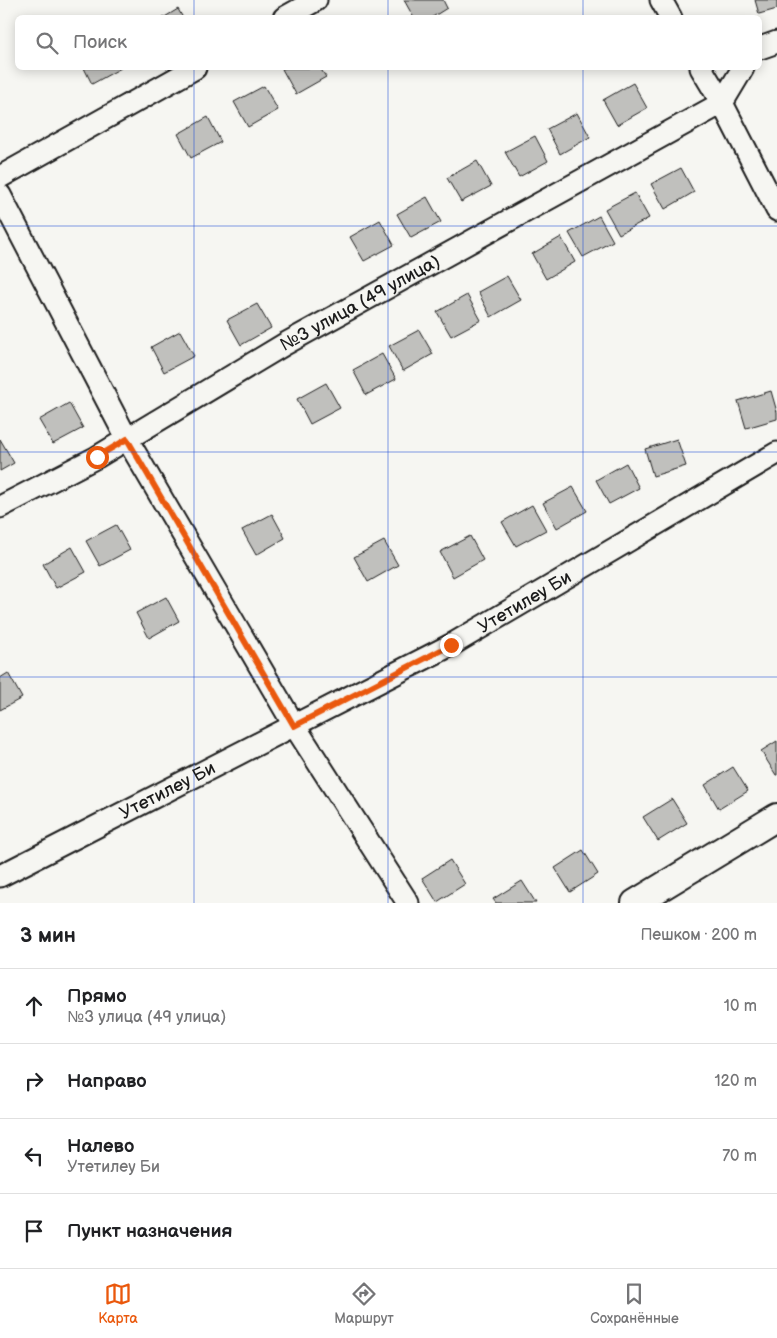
<!DOCTYPE html>
<html lang="ru">
<head>
<meta charset="utf-8">
<style>
	:root { --surface:#fff; --page:#f6f6f6; --text:#202124; --muted:#757577; --line:#e0e0e0; --accent:#ea580c }
	body { margin:0; font-family:"Balsamiq Sans",sans-serif; background:var(--page); color:var(--text) }
	.stop { position:absolute; width:15px; height:15px; margin:-11px; border:4px solid #ea580c; border-radius:50%; background:#fff }
	.stop.end { background:#ea580c; border-color:#fff; box-shadow:0 1px 5px #0008 }
	.list { margin:0; padding:0; list-style:none }
	h2 { display:flex; justify-content:space-between; align-items:center; height:65px; margin:0; padding:0 20px; font-size:21px }
	h2 small { font-size:16px; font-weight:400; color:var(--muted) }
	.list li { display:grid; grid-template-columns:32px 1fr auto; gap:15px; align-items:center; box-sizing:border-box; height:75px; padding:0 20px; border-top:1px solid var(--line) }
	.list b { display:block; font-size:19px; white-space:nowrap }
	.list p { margin:0; font-size:16px; white-space:nowrap; color:var(--muted) }
	.list em { font-size:16px; font-style:normal; color:var(--muted) }
	.icon { flex:none; width:28px; height:28px; fill:none; stroke:currentColor; stroke-width:2; stroke-linecap:round; stroke-linejoin:round }
	.map { position:relative; flex:none; width:777px; height:903px; overflow:hidden }
	.search { position:absolute; background:var(--surface); box-shadow:0 2px 12px #0003; left:15px; right:15px; top:15px; height:55px; display:flex; align-items:center; gap:12px; box-sizing:border-box; padding:0 18px; border-radius:8px; color:var(--muted); font-size:19px }
	.sheet { height:365px; background:var(--surface) }
	nav { display:flex; justify-content:space-around; align-items:center; box-sizing:border-box; height:70px; border-top:1px solid var(--line); background:var(--surface); font-size:14px; color:var(--muted) }
	nav a { display:grid; justify-items:center; gap:2px }
	nav .on { color:var(--accent) }
	.map>svg:first-child { display:block }
</style>
</head>
<body>
<div class="map">
<svg width="777" height="903" viewBox="0 0 777 903">
	<rect width="100%" height="100%" fill="#f6f6f2"/>
	<filter id="ink" filterUnits="userSpaceOnUse"><feTurbulence type="fractalNoise" baseFrequency=".02" numOctaves="2"/><feDisplacementMap in="SourceGraphic" scale="10" xChannelSelector="R" yChannelSelector="G"/><feConvolveMatrix kernelMatrix="1 2 1 2 8 2 1 2 1" color-interpolation-filters="sRGB"/></filter>
	<g filter="url(#ink)">
		<g fill="#c0c0bd" stroke="#1c1c1c">
			<path d="M404,0H443L447,8L431,18H414Z"/>
			<path d="M755,0H777V9L759,14Z"/>
			<path d="M178,9L183,18H163Z"/>
			<path d="M84,68H121L92,84Z"/>
			<path d="M286,68H320L326,77L296,94L282,69Z"/>
			<path d="M633,83L647,108L617,125L603,100Z"/>
			<path d="M264,86L278,110L248,127L234,102Z"/>
			<path d="M577,113L590,137L560,154L547,129Z"/>
			<path d="M208,117L221,142L191,158L178,134Z"/>
			<path d="M535,136L548,161L519,177L505,152Z"/>
			<path d="M477,161L491,186L461,202L447,178Z"/>
			<path d="M681,168L694,192L665,209L651,184Z"/>
			<path d="M635,193L649,218L619,234L605,209Z"/>
			<path d="M427,197L441,222L411,238L397,214Z"/>
			<path d="M599,216L613,241L583,257L569,233Z"/>
			<path d="M380,220L394,245L364,261L350,237Z"/>
			<path d="M561,237L575,262L546,279L532,254Z"/>
			<path d="M507,276L521,300L491,317L478,292Z"/>
			<path d="M467,295L481,320L451,336L437,312Z"/>
			<path d="M257,304L271,328L241,345L227,320Z"/>
			<path d="M419,330L433,354L403,371L389,346Z"/>
			<path d="M180,331L194,356L164,372L151,347Z"/>
			<path d="M382,354L396,379L366,395L353,370Z"/>
			<path d="M326,383L340,408L310,424L297,399Z"/>
			<path d="M771,391L777,412V419L746,428L738,401Z"/>
			<path d="M69,403L83,428L53,444L39,420Z"/>
			<path d="M0,439L14,463L0,471Z"/>
			<path d="M677,439L686,466L653,476L645,449Z"/>
			<path d="M626,463L639,488L609,504L596,480Z"/>
			<path d="M573,487L587,511L557,528L543,503Z"/>
			<path d="M532,505L546,530L516,546L502,522Z"/>
			<path d="M272,514L285,538L256,555L242,530Z"/>
			<path d="M116,525L130,550L100,566L86,541Z"/>
			<path d="M470,536L483,560L453,577L440,552Z"/>
			<path d="M384,541L398,565L368,582L354,557Z"/>
			<path d="M72,547L86,572L56,588L43,564Z"/>
			<path d="M166,597L179,621L149,638L136,613Z"/>
			<path d="M8,673L22,698L0,710V678Z"/>
			<path d="M777,741V775H776L761,751Z"/>
			<path d="M733,767L748,791L719,809L705,785Z"/>
			<path d="M672,799L687,823L658,841L643,817Z"/>
			<path d="M583,850L598,874L570,892L555,868Z"/>
			<path d="M450,860L465,884L437,902L422,878Z"/>
			<path d="M522,881L536,903H496L493,899Z"/>
		</g>
		<g fill="none" stroke-linecap="round" stroke-linejoin="round">
			<defs>
				<g id="minor">
					<path d="M661,0L671,18"/>
					<path d="M284,18L316,0"/>
					<path d="M760,48L777,42"/>
					<path d="M701,68L722,103L777,210"/>
					<path d="M0,177L195,68"/>
					<path d="M0,195L127,439L294,725L408,903"/>
					<path id="s1" d="M0,507L97,457L285,344L722,103L743,68"/>
					<path id="s2" d="M0,876L451,645L777,453"/>
				</g>
				<path id="tertiary" d="M635,903L777,817"/>
			</defs>
			<use href="#minor" stroke="#1c1c1c" stroke-width="25"/>
			<use href="#tertiary" stroke="#1c1c1c" stroke-width="30"/>
			<use href="#minor" stroke="#f6f6f2" stroke-width="21"/>
			<use href="#tertiary" stroke="#f6f6f2" stroke-width="26"/>
		</g>
	</g>
	<g fill="none" stroke-linecap="round" stroke-linejoin="round" filter="url(#ink)">
		<path stroke="#ea580c" stroke-width="6" d="M97,457L127,439L294,726L451,645"/>
	</g>
	<path fill="none" stroke="#1d4ed8" stroke-width="1" stroke-opacity="0.55" d="M194,0V18M388,0V18M583,0V18M194,68V903M388,68V903M583,68V903M0,226H777M0,452H777M0,677H777"/>
	<g text-anchor="middle" stroke-width="5" stroke-linejoin="round" paint-order="stroke">
		<g font-size="18" fill="#1c1c1c" stroke="#f6f6f2">
			<text dy="6" stroke="none"><textPath href="#s1" startOffset="414">№3 улица (49 улица)</textPath></text>
			<text dy="6" stroke="none"><textPath href="#s2" startOffset="592">Утетилеу Би</textPath></text>
			<text dy="6" stroke="none"><textPath href="#s2" startOffset="188">Утетилеу Би</textPath></text>
		</g>
	</g>
</svg>
<div class="stop" style="left:97px;top:457px"></div>
<div class="stop end" style="left:451px;top:645px"></div>
<div class="search"><svg class="icon" aria-label="search" viewBox="0 0 24 24"><circle cx="10" cy="10" r="6"/><path d="M15 15l6 6"/></svg>Поиск</div>
</div>
<section class="sheet">
<h2>3 мин<small>Пешком · 200 m</small></h2>
<ul class="list">
<li><svg class="icon" aria-label="ahead" viewBox="0 0 24 24"><path d="M12 20V5M6 11l6-6 6 6"/></svg><div><b>Прямо</b><p>№3 улица (49 улица)</p></div><em>10 m</em></li>
<li><svg class="icon" aria-label="right" viewBox="0 0 24 24"><path d="M7 20v-9h11M14 6l5 5-5 5"/></svg><div><b>Направо</b></div><em>120 m</em></li>
<li><svg class="icon" aria-label="left" viewBox="0 0 24 24"><path d="M17 20v-9H6M10 6l-5 5 5 5"/></svg><div><b>Налево</b><p>Утетилеу Би</p></div><em>70 m</em></li>
<li><svg class="icon" aria-label="arrive" viewBox="0 0 24 24"><path d="M6 21V4h12l-3 4 3 4H6"/></svg><div><b>Пункт назначения</b></div></li>
</ul>
</section>
<nav>
<a class="on"><svg class="icon" aria-label="map" viewBox="0 0 24 24"><path d="M3 6l6-2 6 2 6-2v14l-6 2-6-2-6 2zM9 4v14M15 6v14"/></svg>Карта</a>
<a><svg class="icon" aria-label="directions" viewBox="0 0 24 24"><path d="M12 3l9 9-9 9-9-9zM9 14v-3h6M13 9l2 2-2 2"/></svg>Маршрут</a>
<a><svg class="icon" aria-label="saved" viewBox="0 0 24 24"><path d="M7 4h10v16l-5-4-5 4z"/></svg>Сохранённые</a>
</nav>
</body>
</html>
